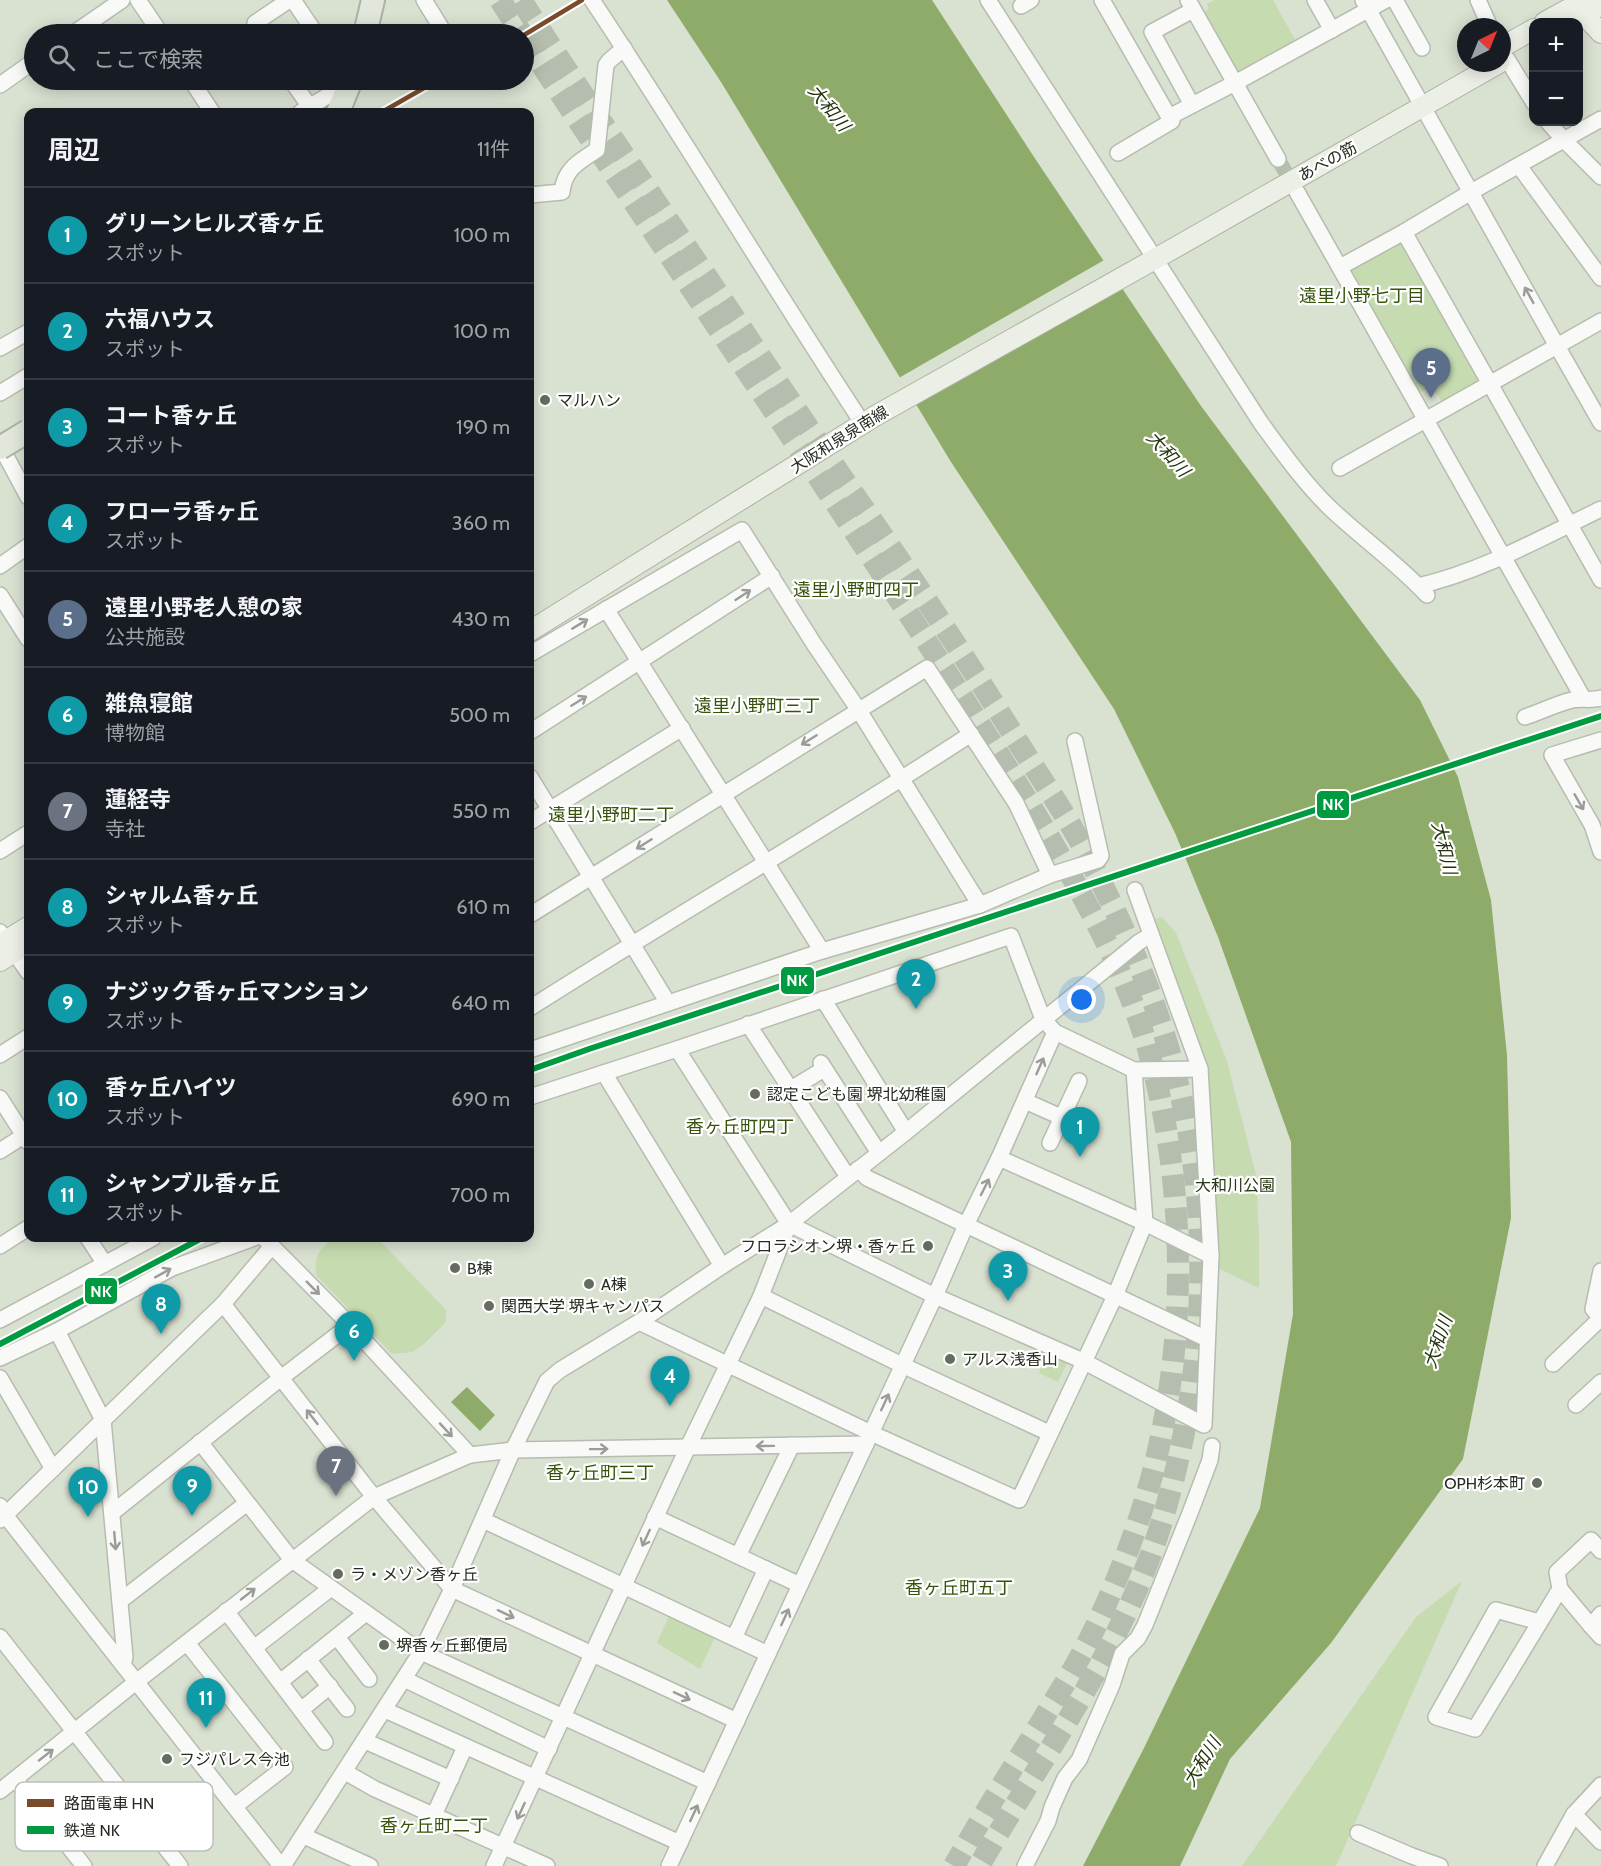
<!DOCTYPE html>
<html lang="ja">
<head>
<meta charset="utf-8">
<style>
	:root { --surface:#171b24; --page:#20242c; --text:#f1f3f6; --muted:#9ea1a6; --line:#363941; --accent:#656b5f }
	body { margin:0; font-family:Cabin,"Noto Sans JP",sans-serif; background:var(--page); color:var(--text) }
	.controls { position:absolute; right:18px; top:18px; display:grid; overflow:hidden; border-radius:12px; box-shadow:0 3px 15px #0003 }
	.controls button { width:54px; height:54px; display:grid; place-items:center; padding:0; border:0; border-bottom:2px solid var(--line); background:var(--surface); color:var(--text); font:30px sans-serif }
	.compass { position:absolute; left:1457px; top:18px; width:54px; height:54px; border-radius:50%; background:var(--surface); box-shadow:0 3px 15px #0003; rotate:43deg }
	.you { position:absolute; left:1082px; top:1000px; width:21px; height:21px; margin:-15px; border:4px solid #fff; border-radius:50%; background:#1a73e8; box-shadow:0 0 0 9px #1a73e833 }
	.badge { display:grid; place-items:center; width:39px; height:39px; border-radius:50%; background:var(--accent); color:#fff; font-size:20px; font-weight:700 }
	.pin { position:absolute; translate:-50% -50px; filter:drop-shadow(0 2px 3px #0008) }
	.pin::after { content:''; position:absolute; top:32px; width:21px; height:18px; background:inherit; clip-path:polygon(0 0,100% 0,50% 100%) }
	.list { margin:0; padding:0; list-style:none }
	h2 { display:flex; justify-content:space-between; align-items:center; height:78px; margin:0; padding:0 24px; font-size:26px }
	h2 small { font-size:20px; font-weight:400; color:var(--muted) }
	.list li { display:grid; grid-template-columns:39px 1fr auto; gap:18px; align-items:center; box-sizing:border-box; height:96px; padding:0 24px; border-top:2px solid var(--line) }
	.list b { display:block; font-size:22px; white-space:nowrap }
	.list p { margin:0; font-size:20px; white-space:nowrap; color:var(--muted) }
	.list em { font-size:20px; font-style:normal; color:var(--muted) }
	.icon { flex:none; width:33px; height:33px; fill:none; stroke:currentColor; stroke-width:2; stroke-linecap:round; stroke-linejoin:round }
	.map { position:relative; flex:none; width:1601px; height:1866px; overflow:hidden }
	.search { position:absolute; background:var(--surface); box-shadow:0 3px 15px #0003; left:24px; top:24px; width:510px; height:66px; display:flex; align-items:center; gap:15px; box-sizing:border-box; padding:0 21px; border-radius:33px; color:var(--muted); font-size:22px }
	.panel { position:absolute; background:var(--surface); box-shadow:0 3px 15px #0003; left:24px; top:108px; width:510px; height:1134px; border-radius:12px }
	.map>svg:first-child { display:block }
</style>
</head>
<body>
<div class="map">
<svg width="1601" height="1866" viewBox="0 0 1601 1866">
	<rect width="100%" height="100%" fill="#d9e1d1"/>
	<g fill="#c6dbb0">
		<path d="M1215,0H1273L1298,45L1245,75L1236,72L1202,13L1209,9L1207,4Z"/>
		<path d="M1398,240L1404,241L1481,379L1480,384L1442,403L1433,386L1417,395L1350,276V269Z"/>
		<path d="M1162,917L1176,933L1227,1061L1256,1175L1259,1236V1288L1216,1267L1218,1254L1205,1064L1151,920Z"/>
		<path d="M334,1238H377L446,1310V1322L424,1344L412,1352L392,1354L317,1276C312,1259 320,1248 334,1238Z"/>
		<path d="M1047,1353L1067,1363L1058,1382L1039,1373Z"/>
		<path d="M1462,1581L1336,1866H1242L1416,1617Z"/>
		<path d="M669,1616L715,1637L700,1669L657,1643Z"/>
	</g>
	<g fill="#8eab69">
		<path d="M667,0H932L1036,160L1201,406L1420,700L1458,777L1491,900L1507,1055L1511,1218L1463,1459L1331,1643L1230,1759L1180,1866H1083L1143,1750L1260,1508L1293,1314L1291,1142L1218,937L1175,833L1114,709L951,462L721,82Z"/>
		<path d="M467,1387L495,1415L480,1431L451,1402Z"/>
	</g>
	<path fill="#d9e1d1" d="M1106,259L1123,285L913,405L897,379Z"/>
	<g fill="none" stroke-linecap="round" stroke-linejoin="round">
		<path stroke="#b5bdae" stroke-width="15" stroke-dasharray="15 8" stroke-linecap="butt" d="M1278,159L1296,190"/>
		<g stroke="#b5bdae" stroke-width="22" stroke-dasharray="22 11" stroke-linecap="butt">
			<path d="M500,0L522,34"/>
			<path d="M521,0C570,77 623,153 674,229C732,313 788,399 846,483C905,567 962,652 1016,739C1036,771 1059,804 1078,838C1116,908 1151,984 1172,1061C1215,1214 1207,1370 1162,1521C1124,1647 1044,1753 979,1866"/>
			<path d="M524,37C559,93 596,147 633,201C736,356 842,510 943,667C986,734 1029,800 1068,870C1100,927 1130,986 1148,1049C1187,1188 1188,1340 1151,1479C1136,1533 1116,1585 1092,1634C1077,1665 1058,1694 1040,1724C1011,1771 981,1818 954,1866"/>
		</g>
		<defs>
			<g id="minor">
				<path d="M138,0L161,34"/>
				<path d="M293,0L316,34"/>
				<path d="M424,0L445,34"/>
				<path d="M592,0C685,140 771,284 863,424"/>
				<path d="M988,0L1261,423C1283,453 1304,483 1331,509C1362,538 1398,564 1427,595"/>
				<path d="M1102,0L1169,117"/>
				<path d="M1188,0L1278,159"/>
				<path d="M1315,0L1332,30"/>
				<path d="M1363,0L1557,346L1601,321"/>
				<path d="M1395,0L1422,48"/>
				<path d="M1478,0L1490,27"/>
				<path d="M1021,6L1031,0"/>
				<path d="M73,34L122,0"/>
				<path d="M262,34L255,23L289,0"/>
				<path d="M1507,59L1534,103"/>
				<path d="M191,80L212,112"/>
				<path d="M291,80L310,107"/>
				<path d="M0,85L34,61"/>
				<path d="M1192,105L1152,32L1193,10"/>
				<path d="M301,112L329,95L333,80"/>
				<path d="M1548,122L1564,140L1601,177"/>
				<path d="M1118,153L1172,121L1169,117L1235,83L1386,0"/>
				<path d="M1519,166L1601,278"/>
				<path d="M1297,192L1583,698"/>
				<path d="M530,195L562,192C564,169 580,161 597,150L606,65L609,61L624,48"/>
				<path d="M1404,232L1601,580"/>
				<path d="M1340,267L1404,232L1471,192L1601,119"/>
				<path d="M0,348L28,332"/>
				<path d="M0,393L28,376"/>
				<path d="M0,445L28,497"/>
				<path d="M1340,468L1557,346L1601,423"/>
				<path d="M0,566L28,546"/>
				<path d="M1418,586C1481,572 1543,537 1601,509"/>
				<path d="M0,595L28,639"/>
				<path d="M606,609L822,951"/>
				<path d="M530,654L742,530L814,644L858,709L980,905"/>
				<path d="M1525,717C1540,712 1556,704 1572,700C1582,698 1591,701 1601,698"/>
				<path d="M530,732L772,576"/>
				<path d="M1601,740L1552,755L1592,825L1601,852"/>
				<path d="M530,777L668,1003"/>
				<path d="M530,822L682,728"/>
				<path d="M0,851L28,833"/>
				<path d="M530,915L927,668L1016,803L1050,875"/>
				<path d="M0,932L28,972"/>
				<path d="M823,999L906,1132"/>
				<path d="M530,1008C676,915 826,829 971,734"/>
				<path d="M748,1024L848,1177"/>
				<path d="M677,1049L789,1224L935,1296L1083,1361L1204,1425L1211,1256L1200,1069L1135,890"/>
				<path d="M530,1050L822,951L980,905L1050,875L1098,860L1101,856L1075,741"/>
				<path d="M0,1055L28,1037"/>
				<path d="M821,1063L879,1153"/>
				<path d="M1134,1070L1200,1069"/>
				<path d="M604,1073L722,1266"/>
				<path d="M791,1089L824,1069"/>
				<path d="M530,1097L677,1049L1011,936L1043,1019L1055,1032L1134,1070L1145,1223L1115,1296L1019,1500L871,1433L639,1322"/>
				<path d="M0,1098L28,1142"/>
				<path d="M1025,1101L1061,1117"/>
				<path d="M1050,1143L1079,1081"/>
				<path d="M0,1151L28,1133"/>
				<path d="M999,1158L1145,1223L1211,1256"/>
				<path d="M858,1169L867,1178L1207,1339"/>
				<path d="M88,1238L105,1264"/>
				<path d="M264,1238L350,1325L470,1455"/>
				<path d="M0,1246L28,1228"/>
				<path d="M761,1296L902,1365L1049,1433"/>
				<path d="M223,1304L374,1497L452,1589L737,1721"/>
				<path d="M0,1320L153,1238"/>
				<path d="M57,1331L103,1420L125,1657L123,1665"/>
				<path d="M0,1358L57,1331L172,1268L254,1238"/>
				<path d="M1553,1364L1601,1318L1593,1309L1601,1271"/>
				<path d="M0,1378L53,1469"/>
				<path d="M1576,1405L1601,1382"/>
				<path d="M200,1442L292,1560L421,1652L708,1783"/>
				<path d="M0,1506L5,1515L281,1866"/>
				<path d="M112,1513L281,1378L350,1325"/>
				<path d="M655,1517L800,1585"/>
				<path d="M0,1520L223,1304L272,1246"/>
				<path d="M483,1520L768,1654"/>
				<path d="M738,1556L792,1445"/>
				<path d="M1560,1589L1557,1572L1591,1540L1601,1551"/>
				<path d="M120,1601L247,1503"/>
				<path d="M226,1611L325,1742"/>
				<path d="M1601,1614L1591,1626L1601,1637"/>
				<path d="M1539,1622L1496,1610L1436,1717L1475,1729L1560,1589L1591,1626"/>
				<path d="M0,1637L180,1866"/>
				<path d="M337,1637L369,1679"/>
				<path d="M734,1638L766,1569"/>
				<path d="M187,1643L285,1767L235,1806"/>
				<path d="M254,1648L331,1588"/>
				<path d="M308,1659L347,1709"/>
				<path d="M404,1679L549,1749"/>
				<path d="M280,1682L366,1613"/>
				<path d="M301,1710L330,1686"/>
				<path d="M385,1710L680,1843"/>
				<path d="M365,1741L451,1779"/>
				<path d="M345,1772L375,1789L547,1866"/>
				<path d="M15,1779L84,1866"/>
				<path d="M0,1791L136,1682L374,1497L470,1455L513,1450L866,1444"/>
				<path d="M1574,1814L1601,1842"/>
				<path d="M434,1815L465,1747"/>
				<path d="M1358,1833L1412,1856L1440,1866"/>
				<path d="M304,1836L370,1866"/>
				<path d="M283,1866L421,1652L452,1589L513,1450L547,1381L560,1370L639,1322L722,1266L789,1224L906,1132L1139,942L1151,935"/>
				<path d="M494,1866L688,1447L761,1296L789,1224"/>
				<path d="M669,1866L935,1296L966,1225L999,1158L1055,1032"/>
				<path d="M1025,1866L1048,1821L1052,1807L1065,1778L1079,1760L1112,1685L1122,1654L1138,1638L1145,1625L1190,1513L1210,1460L1212,1446"/>
				<path d="M1545,1866L1574,1814L1601,1785"/>
			</g>
			<g id="major">
				<path d="M1576,0L1584,15L1601,33"/>
				<path d="M1574,21L1601,5"/>
				<path d="M1545,22L1585,0"/>
				<path d="M1502,47L1534,29"/>
				<path d="M530,631L875,416L1155,259L1499,63"/>
				<path d="M2,943L28,927"/>
				<path d="M0,961L28,943"/>
			</g>
			<g id="highway">
				<path d="M365,34L373,0"/>
				<path d="M338,112L351,80"/>
			</g>
		</defs>
		<use href="#minor" stroke="#b6bcaf" stroke-width="18"/>
		<use href="#major" stroke="#abb3a2" stroke-width="22"/>
		<use href="#highway" stroke="#abb3a2" stroke-width="26"/>
		<use href="#minor" stroke="#f9faf8" stroke-width="15"/>
		<use href="#major" stroke="#ebefe6" stroke-width="20"/>
		<use href="#highway" stroke="#e2e7db" stroke-width="22"/>
		<defs>
			<path id="highway-bridge" d="M0,448L28,431"/>
		</defs>
		<use href="#highway-bridge" stroke="#abb3a2" stroke-width="26" stroke-linecap="butt"/>
		<use href="#highway-bridge" stroke="#e2e7db" stroke-width="22"/>
		<defs>
			<g id="rail-1">
				<path d="M530,1070L589,1049L1601,716"/>
				<path d="M0,1344L202,1238"/>
			</g>
		</defs>
		<use href="#rail-1" stroke="#fff" stroke-width="10"/>
		<use href="#rail-1" stroke="#009a41" stroke-width="6"/>
		<defs>
			<g id="tram-1">
				<path d="M524,35L582,0"/>
				<path d="M382,112L438,80"/>
			</g>
		</defs>
		<use href="#tram-1" stroke="#fff" stroke-width="9"/>
		<use href="#tram-1" stroke="#7a4b2a" stroke-width="4.5"/>
	</g>
	<defs><path id="oneway-shaft" d="M-6 0H5M1.5-3L5.5 0L1.5 3" fill="none" stroke-width="1.6" stroke-linecap="round" stroke-linejoin="round" transform="scale(1.5)"/></defs>
	<g stroke="#9a9d97">
		<use href="#oneway-shaft" transform="translate(1529 295) rotate(-119)"/>
		<use href="#oneway-shaft" transform="translate(743 595) rotate(-33)"/>
		<use href="#oneway-shaft" transform="translate(580 624) rotate(-31)"/>
		<use href="#oneway-shaft" transform="translate(579 701) rotate(-32)"/>
		<use href="#oneway-shaft" transform="translate(809 740) rotate(148)"/>
		<use href="#oneway-shaft" transform="translate(1579 802) rotate(60)"/>
		<use href="#oneway-shaft" transform="translate(644 844) rotate(148)"/>
		<use href="#oneway-shaft" transform="translate(1040 1066) rotate(-66)"/>
		<use href="#oneway-shaft" transform="translate(985 1187) rotate(-63)"/>
		<use href="#oneway-shaft" transform="translate(163 1273) rotate(-29)"/>
		<use href="#oneway-shaft" transform="translate(313 1288) rotate(45)"/>
		<use href="#oneway-shaft" transform="translate(885 1402) rotate(-65)"/>
		<use href="#oneway-shaft" transform="translate(312 1417) rotate(-128)"/>
		<use href="#oneway-shaft" transform="translate(446 1430) rotate(47)"/>
		<use href="#oneway-shaft" transform="translate(765 1446) rotate(179)"/>
		<use href="#oneway-shaft" transform="translate(599 1449) rotate(-1)"/>
		<use href="#oneway-shaft" transform="translate(646 1538) rotate(115)"/>
		<use href="#oneway-shaft" transform="translate(115 1541) rotate(85)"/>
		<use href="#oneway-shaft" transform="translate(248 1594) rotate(-38)"/>
		<use href="#oneway-shaft" transform="translate(506 1614) rotate(25)"/>
		<use href="#oneway-shaft" transform="translate(785 1617) rotate(-65)"/>
		<use href="#oneway-shaft" transform="translate(682 1696) rotate(25)"/>
		<use href="#oneway-shaft" transform="translate(46 1755) rotate(-38)"/>
		<use href="#oneway-shaft" transform="translate(521 1811) rotate(115)"/>
		<use href="#oneway-shaft" transform="translate(694 1813) rotate(-65)"/>
	</g>
	<g fill="#656b5f" stroke="#fff" stroke-width="2">
		<circle cx="545" cy="400" r="6"/>
		<circle cx="755" cy="1094" r="6"/>
		<circle cx="928" cy="1246" r="6"/>
		<circle cx="455" cy="1268" r="6"/>
		<circle cx="589" cy="1284" r="6"/>
		<circle cx="489" cy="1306" r="6"/>
		<circle cx="950" cy="1359" r="6"/>
		<circle cx="1537" cy="1483" r="6"/>
		<circle cx="338" cy="1574" r="6"/>
		<circle cx="384" cy="1645" r="6"/>
		<circle cx="167" cy="1759" r="6"/>
	</g>
	<g text-anchor="middle" stroke-width="4.5" stroke-linejoin="round" paint-order="stroke">
		<g font-size="16" fill="#262c21" stroke="#fff">
			<text transform="translate(1327 161) rotate(-29)" y="6">あべの筋</text>
			<text transform="translate(839 439) rotate(-32)" y="6">大阪和泉泉南線</text>
		</g>
		<g font-size="16" fill="#262c21" stroke="#fff" text-anchor="start">
			<text x="557" y="406">マルハン</text>
			<text x="767" y="1100">認定こども園 堺北幼稚園</text>
			<text x="916" y="1252" text-anchor="end">フロラシオン堺・香ヶ丘</text>
			<text x="467" y="1274">B棟</text>
			<text x="601" y="1290">A棟</text>
			<text x="501" y="1312">関西大学 堺キャンパス</text>
			<text x="962" y="1365">アルス浅香山</text>
			<text x="1525" y="1489" text-anchor="end">OPH杉本町</text>
			<text x="350" y="1580">ラ・メゾン香ヶ丘</text>
			<text x="396" y="1651">堺香ヶ丘郵便局</text>
			<text x="179" y="1765">フジパレス今池</text>
		</g>
		<g font-size="16" fill="#293915" stroke="#fff">
			<text x="1235" y="1191">大和川公園</text>
		</g>
		<g font-size="18" font-style="italic" fill="#24340f" stroke="#fff">
			<text transform="translate(829 108) rotate(51)" y="6">大和川</text>
			<text transform="translate(1168 454) rotate(48)" y="6">大和川</text>
			<text transform="translate(1444 848) rotate(76)" y="6">大和川</text>
			<text transform="translate(1438 1342) rotate(-71)" y="6">大和川</text>
			<text transform="translate(1202 1762) rotate(-58)" y="6">大和川</text>
		</g>
		<g font-size="18" fill="#37520b" stroke="#fff">
			<text x="1362" y="302">遠里小野七丁目</text>
			<text x="856" y="596">遠里小野町四丁</text>
			<text x="757" y="712">遠里小野町三丁</text>
			<text x="611" y="821">遠里小野町二丁</text>
			<text x="740" y="1133">香ヶ丘町四丁</text>
			<text x="600" y="1479">香ヶ丘町三丁</text>
			<text x="959" y="1594">香ヶ丘町五丁</text>
			<text x="434" y="1832">香ヶ丘町二丁</text>
		</g>
	</g>
	<rect x="15" y="1782" width="198" height="69" rx="9" fill="#fff" stroke="#bec0bc" stroke-width="1.5"/>
	<rect x="27" y="1799" width="27" height="8" fill="#7a4b2a"/>
	<rect x="27" y="1826" width="27" height="8" fill="#009a41"/>
	<g font-size="16" fill="#262c21">
		<text x="64" y="1809">路面電車 HN</text>
		<text x="64" y="1836">鉄道 NK</text>
	</g>
	<g stroke="#fff" stroke-width="2">
		<rect x="1316" y="790" width="34" height="29" rx="6" fill="#009a41"/>
		<rect x="780" y="966" width="35" height="29" rx="6" fill="#009a41"/>
		<rect x="84" y="1277" width="34" height="28" rx="6" fill="#009a41"/>
	</g>
	<g font-size="16" text-anchor="middle" font-weight="bold" fill="#fff">
		<text x="1333" y="810">NK</text>
		<text x="797" y="986">NK</text>
		<text x="101" y="1297">NK</text>
	</g>
</svg>
<div class="controls">
<button>+</button>
<button>−</button>
</div>
<svg class="compass" viewBox="-18 -18 36 36"><path d="M0-13l5 13h-10z" fill="#e53935"/><path d="M0 13l5-13h-10z" fill="#9ea1a6"/></svg>
<div class="you"></div>
<div class="pin badge" style="left:1080px;top:1157px;background:#0f9aa8">1</div>
<div class="pin badge" style="left:916px;top:1009px;background:#0f9aa8">2</div>
<div class="pin badge" style="left:1008px;top:1301px;background:#0f9aa8">3</div>
<div class="pin badge" style="left:670px;top:1406px;background:#0f9aa8">4</div>
<div class="pin badge" style="left:1431px;top:398px;background:#5c6f8a">5</div>
<div class="pin badge" style="left:354px;top:1361px;background:#0f9aa8">6</div>
<div class="pin badge" style="left:336px;top:1496px;background:#6b7280">7</div>
<div class="pin badge" style="left:161px;top:1334px;background:#0f9aa8">8</div>
<div class="pin badge" style="left:192px;top:1516px;background:#0f9aa8">9</div>
<div class="pin badge" style="left:88px;top:1517px;background:#0f9aa8">10</div>
<div class="pin badge" style="left:206px;top:1728px;background:#0f9aa8">11</div>
<div class="search"><svg class="icon" aria-label="search" viewBox="0 0 24 24"><circle cx="10" cy="10" r="6"/><path d="M15 15l6 6"/></svg>ここで検索</div>
<section class="panel">
<h2>周辺<small>11件</small></h2>
<ul class="list">
<li><span class="badge" style="background:#0f9aa8">1</span><div><b>グリーンヒルズ香ヶ丘</b><p>スポット</p></div><em>100 m</em></li>
<li><span class="badge" style="background:#0f9aa8">2</span><div><b>六福ハウス</b><p>スポット</p></div><em>100 m</em></li>
<li><span class="badge" style="background:#0f9aa8">3</span><div><b>コート香ヶ丘</b><p>スポット</p></div><em>190 m</em></li>
<li><span class="badge" style="background:#0f9aa8">4</span><div><b>フローラ香ヶ丘</b><p>スポット</p></div><em>360 m</em></li>
<li><span class="badge" style="background:#5c6f8a">5</span><div><b>遠里小野老人憩の家</b><p>公共施設</p></div><em>430 m</em></li>
<li><span class="badge" style="background:#0f9aa8">6</span><div><b>雑魚寝館</b><p>博物館</p></div><em>500 m</em></li>
<li><span class="badge" style="background:#6b7280">7</span><div><b>蓮経寺</b><p>寺社</p></div><em>550 m</em></li>
<li><span class="badge" style="background:#0f9aa8">8</span><div><b>シャルム香ヶ丘</b><p>スポット</p></div><em>610 m</em></li>
<li><span class="badge" style="background:#0f9aa8">9</span><div><b>ナジック香ヶ丘マンション</b><p>スポット</p></div><em>640 m</em></li>
<li><span class="badge" style="background:#0f9aa8">10</span><div><b>香ヶ丘ハイツ</b><p>スポット</p></div><em>690 m</em></li>
<li><span class="badge" style="background:#0f9aa8">11</span><div><b>シャンブル香ヶ丘</b><p>スポット</p></div><em>700 m</em></li>
</ul>
</section>
</div>
</body>
</html>
